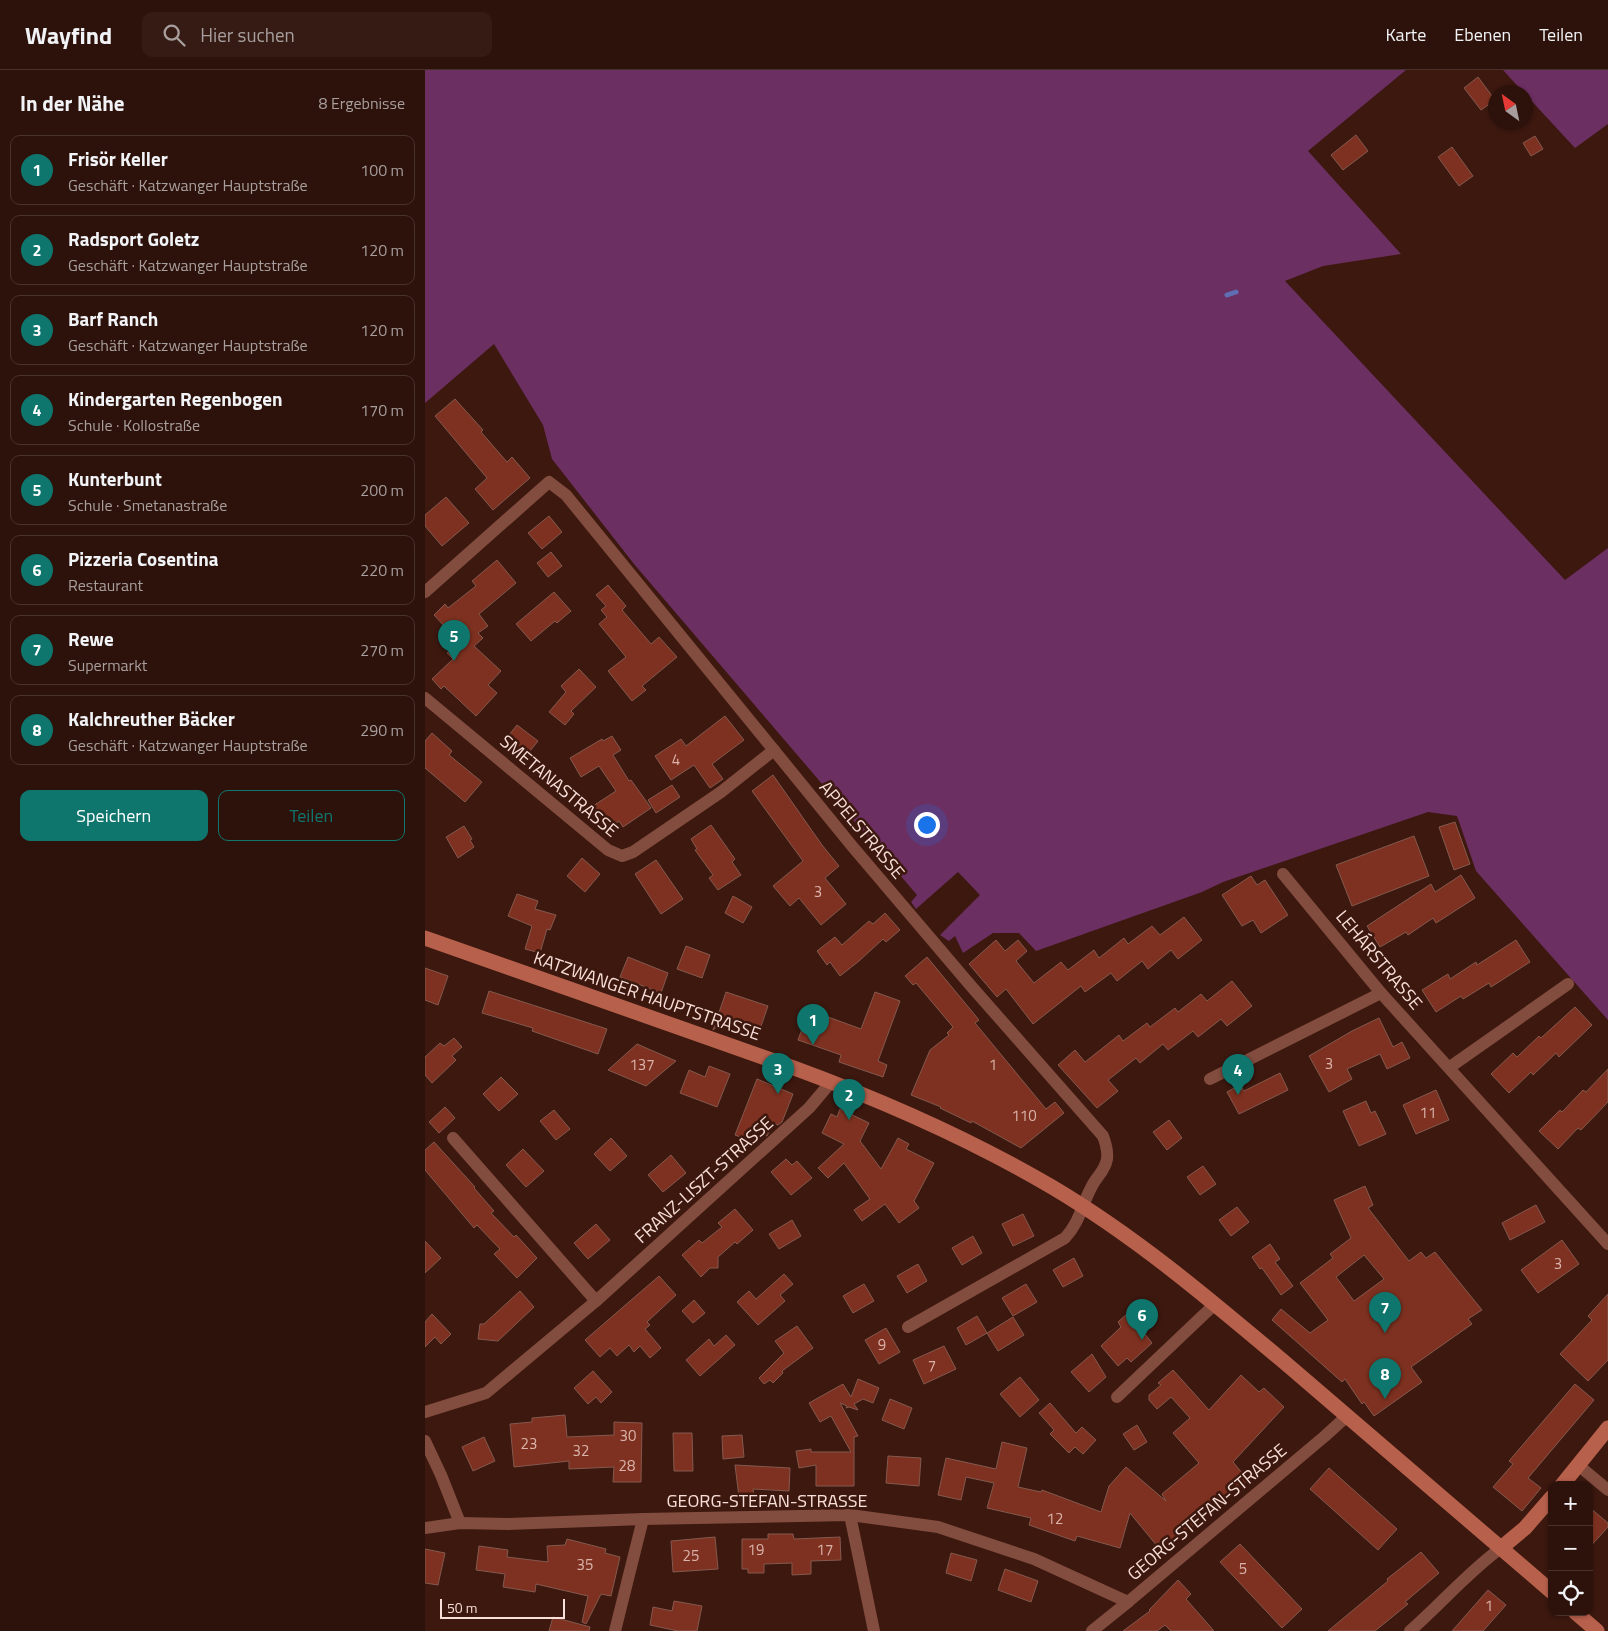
<!DOCTYPE html>
<html lang="de">
<head>
<meta charset="utf-8">
<style>
	:root { --surface:#2d120b; --page:#351b14; --text:#f1f3f6; --muted:#a79e9d; --line:#48322c; --accent:#0f766e }
	body { margin:0; font-family:"Titillium Web",sans-serif; background:var(--page); color:var(--text) }
	.controls { position:absolute; right:15px; bottom:15px; display:grid; overflow:hidden; border-radius:10px; box-shadow:0 1px 4px #0004 }
	.controls button { width:45px; height:45px; display:grid; place-items:center; padding:0; border:0; border-bottom:1px solid var(--line); background:var(--surface); color:var(--text); font:25px sans-serif }
	.compass { position:absolute; left:1063px; top:15px; width:45px; height:45px; border-radius:50%; background:var(--surface); box-shadow:0 1px 4px #0004; rotate:327deg }
	.scale { position:absolute; left:15px; bottom:12px; width:125px; box-sizing:border-box; padding-left:5px; border:2px solid #f9dfd9; border-top:0; font-size:14px; line-height:18px; white-space:nowrap; color:#f9dfd9; -webkit-text-stroke:4px #3c180f; paint-order:stroke }
	.you { position:absolute; left:501px; top:754px; width:18px; height:18px; margin:-12px; border:4px solid #fff; border-radius:50%; background:#1a73e8; box-shadow:0 0 0 8px #1a73e833 }
	.badge { display:grid; place-items:center; width:32px; height:32px; border-radius:50%; background:var(--accent); color:#fff; font-size:16px; font-weight:700 }
	.pin { position:absolute; translate:-50% -41px; filter:drop-shadow(0 1px 2px #0008) }
	.pin::after { content:''; position:absolute; top:26px; width:18px; height:15px; background:inherit; clip-path:polygon(0 0,100% 0,50% 100%) }
	.list { margin:0; padding:0; list-style:none }
	h2 { display:flex; justify-content:space-between; align-items:center; height:65px; margin:0; padding:0 20px; font-size:21px }
	h2 small { font-size:16px; font-weight:400; color:var(--muted) }
	.list li { display:grid; grid-template-columns:32px 1fr auto; gap:15px; align-items:center; box-sizing:border-box; height:70px; margin:0 10px 10px; padding:0 10px; border:1px solid var(--line); border-radius:10px }
	.list b { display:block; font-size:19px; white-space:nowrap }
	.list p { margin:0; font-size:16px; white-space:nowrap; color:var(--muted) }
	.list em { font-size:16px; font-style:normal; color:var(--muted) }
	.actions { display:flex; gap:10px; padding:15px 20px }
	.actions a { flex:1; padding:11px 0; border:1px solid var(--accent); border-radius:10px; text-align:center; font-size:18px; color:var(--accent) }
	.actions .main { background:var(--accent); color:#fff }
	.icon { flex:none; width:28px; height:28px; fill:none; stroke:currentColor; stroke-width:2; stroke-linecap:round; stroke-linejoin:round }
	.map { position:relative; flex:none; width:1183px; height:1561px; overflow:hidden }
	header { display:flex; align-items:center; gap:30px; box-sizing:border-box; height:70px; padding:0 25px; background:var(--surface); border-bottom:1px solid var(--line) }
	header strong { font-size:24px }
	nav { display:flex; gap:28px; margin-inline-start:auto; font-size:18px }
	.search { width:350px; height:45px; background:var(--page); display:flex; align-items:center; gap:12px; box-sizing:border-box; padding:0 18px; border-radius:10px; color:var(--muted); font-size:19px }
	main { display:flex }
	aside { flex:1; background:var(--surface) }
	.map>svg:first-child { display:block }
</style>
</head>
<body>
<header>
<strong>Wayfind</strong>
<div class="search"><svg class="icon" aria-label="search" viewBox="0 0 24 24"><circle cx="10" cy="10" r="6"/><path d="M15 15l6 6"/></svg>Hier suchen</div>
<nav><a>Karte</a><a>Ebenen</a><a>Teilen</a></nav>
</header>
<main>
<aside>
<h2>In der Nähe<small>8 Ergebnisse</small></h2>
<ul class="list">
<li><span class="badge">1</span><div><b>Frisör Keller</b><p>Geschäft · Katzwanger Hauptstraße</p></div><em>100 m</em></li>
<li><span class="badge">2</span><div><b>Radsport Goletz</b><p>Geschäft · Katzwanger Hauptstraße</p></div><em>120 m</em></li>
<li><span class="badge">3</span><div><b>Barf Ranch</b><p>Geschäft · Katzwanger Hauptstraße</p></div><em>120 m</em></li>
<li><span class="badge">4</span><div><b>Kindergarten Regenbogen</b><p>Schule · Kollostraße</p></div><em>170 m</em></li>
<li><span class="badge">5</span><div><b>Kunterbunt</b><p>Schule · Smetanastraße</p></div><em>200 m</em></li>
<li><span class="badge">6</span><div><b>Pizzeria Cosentina</b><p>Restaurant</p></div><em>220 m</em></li>
<li><span class="badge">7</span><div><b>Rewe</b><p>Supermarkt</p></div><em>270 m</em></li>
<li><span class="badge">8</span><div><b>Kalchreuther Bäcker</b><p>Geschäft · Katzwanger Hauptstraße</p></div><em>290 m</em></li>
</ul>
<div class="actions"><a class="main">Speichern</a><a>Teilen</a></div>
</aside>
<div class="map">
<svg width="1183" height="1561" viewBox="0 0 1183 1561">
	<rect width="100%" height="100%" fill="#3c180f"/>
	<g fill="#6c2f62">
		<path d="M0,0H981L883,81L976,184L898,196L860,211L1140,510L1183,478V950L1051,801L1032,746L1003,742L798,812L777,822L611,881L594,863H568L538,883L530,866L524,871L515,865L555,825L533,802L491,839L486,832L492,825L209,494L127,389L118,355L69,274L0,333Z"/>
		<path d="M1078,0H1183V54L1150,78L1101,25L1100,22H1098Z"/>
	</g>
	<g fill="none" stroke-linecap="round" stroke-linejoin="round">
		<path stroke="#5f6db3" stroke-width="5" d="M802,225L811,222"/>
	</g>
	<g fill="#7e3120" stroke="#84594e" fill-rule="evenodd">
		<path d="M1053,7L1070,30L1056,40L1039,18Z"/>
		<path d="M931,65L943,81L918,100L906,85Z"/>
		<path d="M1110,66L1118,79L1106,86L1098,73Z"/>
		<path d="M1027,77L1048,106L1034,116L1013,87Z"/>
		<path d="M30,329L58,360L56,362L82,392L87,387L105,408L68,440L50,419L62,408L10,346Z"/>
		<path d="M21,427L44,453L17,476L0,456V445Z"/>
		<path d="M124,446L137,462L117,479L103,463Z"/>
		<path d="M126,482L137,496L123,507L112,493Z"/>
		<path d="M72,490L91,513L54,544L63,556L53,563L58,568L49,576L76,601L63,615L72,623L51,646L19,616L16,619L7,609L28,589L22,583L34,572L9,545L20,534L23,538L51,516L47,511Z"/>
		<path d="M183,515L201,536L197,540L226,574L234,567L252,587L217,616L221,620L207,631L183,601L201,587L174,554L182,547L176,540L181,536L171,525Z"/>
		<path d="M129,522L146,541L132,553L130,551L106,571L91,554Z"/>
		<path d="M154,599L171,617L146,641L149,644L140,655L124,642L141,622L136,616Z"/>
		<path d="M300,646L319,670L287,694L298,709L285,718L269,695L246,710L230,686L256,669L261,676Z"/>
		<path d="M92,655L113,671L101,686L80,670Z"/>
		<path d="M7,663L27,681L24,685L57,712L40,732L0,698V671Z"/>
		<path d="M187,666L196,680L188,685L204,711L206,710L226,738L198,757L194,751L184,759L168,736L191,721L174,696L156,707L145,688L177,669L178,671Z"/>
		<path d="M348,705L397,775L414,796L400,808L421,834L396,855L374,828L365,836L348,816L378,791L327,721Z"/>
		<path d="M247,715L255,727L231,743L223,730Z"/>
		<path d="M1030,752L1045,794L1029,800L1014,757Z"/>
		<path d="M286,755L310,789L307,792L316,805L293,820L284,808L288,805L270,780L272,779L266,769Z"/>
		<path d="M39,756L47,769L45,770L49,777L33,788L21,767Z"/>
		<path d="M989,766L1004,806L927,836L911,795Z"/>
		<path d="M157,788L175,804L160,822L142,806Z"/>
		<path d="M231,790L258,829L236,844L210,804Z"/>
		<path d="M1036,805L1050,828L1011,853L1008,848L983,865L981,862L955,877L942,856L1006,814L1010,822Z"/>
		<path d="M826,806L832,815L840,810L863,845L836,863L828,850L817,856L797,825Z"/>
		<path d="M92,824L113,831L110,839L131,845L125,860L122,859L115,883L100,879L107,856L83,846Z"/>
		<path d="M308,826L327,837L318,853L300,843Z"/>
		<path d="M460,843L475,860L461,872L458,869L434,891L415,906L405,892L402,895L392,881L410,867L417,875L444,851L448,854Z"/>
		<path d="M759,847L777,870L753,889L746,880L723,899L717,891L692,911L686,903L660,922L656,916L608,954L581,919L572,927L544,894L571,870L580,881L593,870L602,881L591,891L609,913L636,892L643,900L669,880L674,888L699,868L703,874L727,856L735,865Z"/>
		<path d="M1091,870L1105,892L1066,917L1064,913L1038,929L1036,926L1011,942L997,920L1023,904L1025,909L1051,892L1052,895Z"/>
		<path d="M261,876L285,885L277,908L252,899Z"/>
		<path d="M203,887L243,903L236,923L195,907Z"/>
		<path d="M502,887L554,950L550,953L621,1039L630,1032L639,1043L596,1078L547,1051L546,1053L515,1038L516,1037L486,1025L505,980L524,965L522,963L528,957L491,913L488,915L480,906Z"/>
		<path d="M0,898L23,906L13,935L0,930Z"/>
		<path d="M807,911L827,936L802,956L796,949L773,967L768,961L743,980L738,974L715,993L711,988L683,1010L693,1021L672,1038L633,995L650,980L660,992L694,965L698,971L722,953L725,957L750,938L753,942L776,924L782,931Z"/>
		<path d="M64,921L182,959L173,984L107,961L108,958L57,943Z"/>
		<path d="M301,922L343,936L335,959L304,948L305,946L288,960Z"/>
		<path d="M450,922L475,931L453,991L462,995L458,1007L414,992L416,985L373,970L384,940L436,959Z"/>
		<path d="M1150,937L1167,955L1134,987L1131,983L1108,1005L1106,1002L1084,1023L1066,1004L1088,983L1092,987L1114,966L1116,968Z"/>
		<path d="M954,948L968,977L977,972L985,988L962,999L955,984L922,999L927,1009L904,1022L884,986L927,961Z"/>
		<path d="M29,968L37,977L27,986L31,990L7,1013L0,1005V987L15,973L19,976Z"/>
		<path d="M212,974L251,991L221,1016L183,1000Z"/>
		<path d="M284,996L305,1004L292,1037L255,1023L264,1000L280,1007Z"/>
		<path d="M1183,999V1032L1156,1060L1153,1058L1133,1079L1114,1061L1135,1040L1137,1042L1158,1020L1161,1022Z"/>
		<path d="M855,1003L863,1020L814,1044L802,1022L815,1015L819,1021Z"/>
		<path d="M76,1007L93,1024L74,1041L58,1024Z"/>
		<path d="M332,1009L368,1024L357,1052L353,1055L348,1053L342,1066L329,1061L325,1071L310,1065Z"/>
		<path d="M1011,1020L1024,1050L991,1064L978,1035Z"/>
		<path d="M941,1031L946,1043L950,1041L961,1064L934,1076L918,1041Z"/>
		<path d="M20,1037L30,1048L14,1063L4,1052Z"/>
		<path d="M415,1039L444,1053L435,1071L456,1099L473,1068L484,1074L481,1079L509,1093L489,1131L494,1138L474,1153L460,1134L437,1151L429,1140L445,1129L419,1093L403,1108L393,1098L419,1074L397,1063L406,1044L412,1047Z"/>
		<path d="M129,1040L145,1059L131,1070L115,1051Z"/>
		<path d="M744,1050L757,1068L742,1080L728,1062Z"/>
		<path d="M186,1068L202,1086L185,1101L169,1084Z"/>
		<path d="M9,1072L50,1117L49,1118L69,1141L66,1143L89,1167L91,1165L112,1188L92,1208L69,1184L75,1179L52,1155L49,1158L0,1100V1080Z"/>
		<path d="M98,1079L119,1101L101,1117L81,1095Z"/>
		<path d="M246,1085L261,1103L238,1122L223,1105Z"/>
		<path d="M361,1089L367,1095L372,1091L387,1108L366,1125L346,1102Z"/>
		<path d="M778,1096L791,1114L775,1125L762,1107Z"/>
		<path d="M940,1116L948,1135L943,1138L984,1191L996,1182L1001,1188L1010,1182L1057,1240L1043,1249L1047,1254L986,1297L997,1312L949,1346L939,1332L937,1334L920,1309L917,1312L847,1250L856,1239L885,1263L903,1250L875,1213L908,1188L905,1184L926,1168L909,1130ZM939,1185L959,1209L929,1231L911,1207Z"/>
		<path d="M1111,1135L1120,1152L1085,1170L1077,1153Z"/>
		<path d="M812,1137L824,1152L806,1166L794,1150Z"/>
		<path d="M310,1139L328,1160L312,1174L310,1172L293,1187V1198H285L276,1207L257,1185L274,1170L277,1173L297,1157L293,1153Z"/>
		<path d="M598,1144L609,1166L588,1176L577,1154Z"/>
		<path d="M367,1150L376,1166L354,1179L344,1164Z"/>
		<path d="M171,1154L185,1170L163,1189L149,1173Z"/>
		<path d="M548,1166L557,1183L537,1195L527,1178Z"/>
		<path d="M1137,1170L1154,1194L1113,1223L1096,1200Z"/>
		<path d="M0,1171L16,1188L0,1203Z"/>
		<path d="M845,1174L855,1189L850,1192L868,1216L856,1225L837,1198L835,1199L827,1187Z"/>
		<path d="M649,1188L658,1206L638,1217L628,1200Z"/>
		<path d="M493,1194L502,1211L482,1223L472,1206Z"/>
		<path d="M359,1204L368,1214L355,1225L360,1231L333,1255L312,1232L324,1221L331,1229Z"/>
		<path d="M234,1206L251,1225L222,1252L225,1255L220,1259L236,1278L225,1288L215,1276L209,1282L204,1275L192,1286L185,1278L175,1287L160,1270Z"/>
		<path d="M439,1214L449,1231L428,1243L418,1226Z"/>
		<path d="M601,1214L612,1232L588,1246L577,1228Z"/>
		<path d="M95,1221L109,1237L73,1271L53,1269L55,1254H59Z"/>
		<path d="M1183,1224V1290L1163,1311L1135,1284L1167,1250L1163,1246Z"/>
		<path d="M269,1230L280,1243L268,1253L257,1241Z"/>
		<path d="M703,1243L727,1273L706,1292L702,1288L693,1296L676,1276L696,1257L693,1252Z"/>
		<path d="M7,1244L26,1264L16,1274L10,1267L0,1277V1252Z"/>
		<path d="M552,1246L562,1263L541,1275L532,1258Z"/>
		<path d="M588,1247L599,1265L573,1281L562,1263Z"/>
		<path d="M372,1256L388,1278L357,1301L358,1303L348,1313L345,1310L339,1314L334,1308L359,1283L350,1271Z"/>
		<path d="M461,1258L475,1282L454,1294L440,1270Z"/>
		<path d="M301,1265L310,1275L275,1306L261,1290L284,1269L289,1276Z"/>
		<path d="M519,1276L531,1299L499,1314L488,1290Z"/>
		<path d="M667,1284L681,1307L664,1322L646,1302Z"/>
		<path d="M748,1300L784,1340L816,1305L834,1322L839,1318L859,1337L808,1392L823,1410L737,1482L705,1443L695,1478L652,1466L650,1471L604,1455L606,1448L562,1438L569,1413L541,1407L536,1430L513,1425L521,1388L571,1399L577,1372L602,1378L593,1417L616,1422L617,1420L676,1442L684,1416L701,1397L741,1431L737,1424L774,1393L748,1363L765,1348L746,1327L732,1339L724,1330V1325L736,1315L733,1313Z"/>
		<path d="M168,1301L187,1322L176,1333L171,1327L163,1334L149,1318Z"/>
		<path d="M595,1307L614,1330L595,1347L575,1324Z"/>
		<path d="M433,1309L454,1318L448,1333L438,1329L429,1334L433,1340L424,1337L421,1338L422,1336L415,1333L433,1366L429,1367V1416H391V1395L374,1398L371,1381L386,1379V1382H426L406,1346L395,1352L384,1333L418,1314L426,1327Z"/>
		<path d="M1150,1314L1169,1330L1103,1408L1116,1418L1097,1441L1068,1417L1088,1394L1084,1391Z"/>
		<path d="M465,1329L487,1338L479,1359L457,1350Z"/>
		<path d="M625,1333L651,1363L657,1357L671,1370L658,1384L650,1377L644,1383L625,1364L629,1360L614,1343Z"/>
		<path d="M140,1345L142,1367L189,1365V1352L217,1353L216,1412H188L189,1397L144,1399V1391L89,1397L85,1354L107,1352V1348Z"/>
		<path d="M712,1355L722,1372L709,1380L698,1364Z"/>
		<path d="M248,1363H267L268,1401H249Z"/>
		<path d="M317,1365L319,1387L298,1389L297,1366Z"/>
		<path d="M59,1367L70,1391L48,1401L37,1377Z"/>
		<path d="M463,1386L496,1388L494,1416L461,1413Z"/>
		<path d="M310,1395L365,1398L364,1421L328,1419L329,1425L314,1427Z"/>
		<path d="M904,1398L972,1459L953,1480L885,1419Z"/>
		<path d="M1164,1437L1183,1453V1457L1164,1478Z"/>
		<path d="M343,1464H368L369,1469L415,1467L416,1490L386,1491V1504L367,1505V1493L339,1494V1503H323V1499H317V1469H343Z"/>
		<path d="M290,1467L293,1499L248,1502L246,1471Z"/>
		<path d="M142,1469L181,1479L180,1483L195,1487L186,1526L176,1524L161,1554L157,1552L163,1526L111,1514L110,1522L78,1517L80,1504L51,1500L54,1476L83,1480L82,1487L123,1492L122,1476L140,1475Z"/>
		<path d="M815,1474L877,1539L857,1558L795,1492Z"/>
		<path d="M0,1479L20,1483L13,1515L0,1513Z"/>
		<path d="M996,1482L1014,1503L980,1532L983,1534L950,1561H903L963,1511L962,1509Z"/>
		<path d="M526,1483L552,1490L546,1511L521,1503Z"/>
		<path d="M580,1499L613,1511L606,1532L573,1520Z"/>
		<path d="M753,1510L766,1524L761,1529L789,1561H746L740,1555L732,1561H698L725,1541L724,1540Z"/>
		<path d="M1063,1520L1081,1535L1058,1561H1027Z"/>
		<path d="M249,1531L277,1536L272,1561H253L225,1555L228,1537L247,1541Z"/>
		<path d="M128,1547L165,1557L164,1561H124Z"/>
	</g>
	<g fill="none" stroke-linecap="round" stroke-linejoin="round">
		<g stroke="#824c3f" stroke-width="12">
			<path d="M0,522L124,412L141,425L427,776L546,916L678,1066C681,1074 683,1081 682,1089C680,1101 672,1106 667,1116C657,1134 655,1152 640,1168L483,1257"/>
			<path d="M0,628L183,780L197,786L208,782L296,722L349,680"/>
			<path d="M858,804L956,923L1183,1174"/>
			<path d="M1025,997L1143,914"/>
			<path d="M785,1009L956,923"/>
			<path d="M28,1068L171,1231"/>
			<path d="M692,1327L790,1234"/>
			<path d="M0,1342L61,1323L171,1231L384,1038L406,1012"/>
			<path d="M0,1371L16,1405L35,1453"/>
			<path d="M1153,1395L1183,1420"/>
			<path d="M425,1445L449,1561"/>
			<path d="M0,1458L35,1453L83,1454L218,1449L425,1445L513,1457L609,1489L703,1532L900,1366L922,1346"/>
			<path d="M190,1561L218,1449"/>
			<path d="M667,1561L703,1532"/>
			<path d="M985,1561C1016,1534 1043,1502 1076,1478"/>
		</g>
		<g stroke="#b7604c" stroke-width="15">
			<path d="M0,868L369,998C459,1031 545,1069 627,1117C713,1168 789,1233 865,1297C953,1372 1039,1447 1127,1522"/>
			<path d="M1137,1415L1183,1358"/>
			<path d="M1076,1478L1100,1458L1127,1427"/>
			<path d="M1150,1542L1172,1561"/>
		</g>
	</g>
	<g text-anchor="middle" stroke-width="5" stroke-linejoin="round" paint-order="stroke">
		<g font-size="15" fill="#dab4ab">
			<text x="251" y="695">4</text>
			<text x="393" y="827">3</text>
			<text x="904" y="999">3</text>
			<text x="217" y="1000">137</text>
			<text x="568" y="1000">1</text>
			<text x="1003" y="1048">11</text>
			<text x="599" y="1051">110</text>
			<text x="1133" y="1199">3</text>
			<text x="457" y="1280">9</text>
			<text x="507" y="1301">7</text>
			<text x="203" y="1371">30</text>
			<text x="104" y="1379">23</text>
			<text x="156" y="1386">32</text>
			<text x="202" y="1401">28</text>
			<text x="630" y="1454">12</text>
			<text x="331" y="1485">19</text>
			<text x="400" y="1485">17</text>
			<text x="266" y="1491">25</text>
			<text x="160" y="1500">35</text>
			<text x="818" y="1504">5</text>
			<text x="1064" y="1541">1</text>
		</g>
		<g font-size="18" fill="#f9dfd9" stroke="#3c180f">
			<text transform="translate(134 716) rotate(40)" y="6">SMETANASTRASSE</text>
			<text transform="translate(437 760) rotate(50)" y="6">APPELSTRASSE</text>
			<text transform="translate(954 890) rotate(50)" y="6">LEHÁRSTRASSE</text>
			<text transform="translate(222 926) rotate(19)" y="6">KATZWANGER HAUPTSTRASSE</text>
			<text transform="translate(279 1110) rotate(-42)" y="6">FRANZ-LISZT-STRASSE</text>
			<text x="342" y="1437">GEORG-STEFAN-STRASSE</text>
			<text transform="translate(782 1442) rotate(-40)" y="6">GEORG-STEFAN-STRASSE</text>
		</g>
	</g>
</svg>
<div class="controls">
<button>+</button>
<button>−</button>
<button><svg class="icon" aria-label="locate" viewBox="0 0 24 24"><circle cx="12" cy="12" r="6"/><path d="M12 2v4M12 18v4M2 12h4M18 12h4"/></svg></button>
</div>
<svg class="compass" viewBox="-18 -18 36 36"><path d="M0-13l5 13h-10z" fill="#e53935"/><path d="M0 13l5-13h-10z" fill="#a79e9d"/></svg>
<div class="scale">50 m</div>
<div class="you"></div>
<div class="pin badge" style="left:388px;top:975px">1</div>
<div class="pin badge" style="left:424px;top:1050px">2</div>
<div class="pin badge" style="left:353px;top:1024px">3</div>
<div class="pin badge" style="left:813px;top:1025px">4</div>
<div class="pin badge" style="left:29px;top:591px">5</div>
<div class="pin badge" style="left:717px;top:1270px">6</div>
<div class="pin badge" style="left:960px;top:1263px">7</div>
<div class="pin badge" style="left:960px;top:1329px">8</div>
</div>
</main>
</body>
</html>
